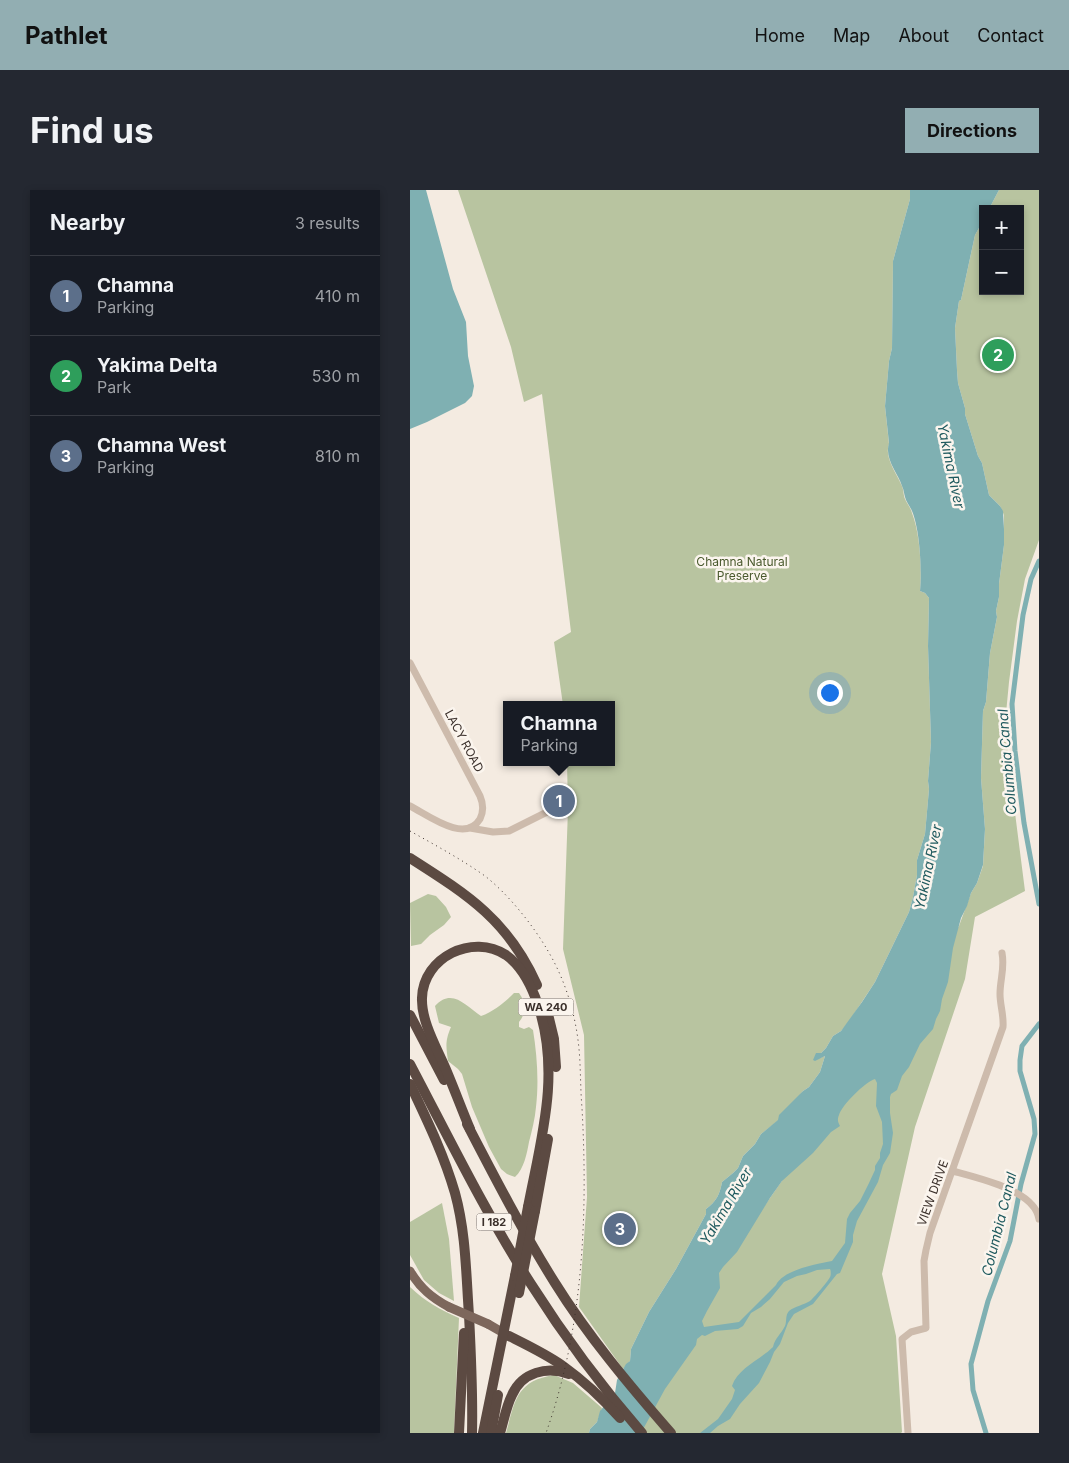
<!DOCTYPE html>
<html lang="en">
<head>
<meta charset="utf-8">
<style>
	:root { --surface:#171b24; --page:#242831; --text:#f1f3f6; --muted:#9ea1a6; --line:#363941; --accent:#92aeb2 }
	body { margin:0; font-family:Inter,sans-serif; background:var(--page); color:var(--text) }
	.controls { position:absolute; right:15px; top:15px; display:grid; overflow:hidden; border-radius:0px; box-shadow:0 2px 8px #0003 }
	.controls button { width:45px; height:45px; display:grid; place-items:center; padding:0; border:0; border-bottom:1px solid var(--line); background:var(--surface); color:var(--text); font:25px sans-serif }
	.you { position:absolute; left:419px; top:502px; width:18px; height:18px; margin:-12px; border:4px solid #fff; border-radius:50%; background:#1a73e8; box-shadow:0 0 0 8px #1a73e833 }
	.badge { display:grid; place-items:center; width:32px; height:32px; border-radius:50%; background:var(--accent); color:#fff; font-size:16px; font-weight:700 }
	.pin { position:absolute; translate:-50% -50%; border:2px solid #fff; box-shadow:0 1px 5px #0006 }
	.popup { position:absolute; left:93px; top:511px; width:112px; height:65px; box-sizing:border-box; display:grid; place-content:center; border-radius:0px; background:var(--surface); filter:drop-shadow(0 1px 4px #0005); font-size:16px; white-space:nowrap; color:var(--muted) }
	.popup b { font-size:19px; color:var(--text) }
	.popup::after { content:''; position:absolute; left:50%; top:100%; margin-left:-10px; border:10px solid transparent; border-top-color:var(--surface) }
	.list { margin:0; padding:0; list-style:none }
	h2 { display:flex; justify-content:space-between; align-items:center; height:65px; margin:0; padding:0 20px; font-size:21px }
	h2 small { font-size:16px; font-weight:400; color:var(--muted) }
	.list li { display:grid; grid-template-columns:32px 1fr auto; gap:15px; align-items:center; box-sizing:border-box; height:80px; padding:0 20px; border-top:1px solid var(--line) }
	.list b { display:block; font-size:19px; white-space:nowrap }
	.list p { margin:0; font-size:16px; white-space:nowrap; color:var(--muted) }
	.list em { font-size:16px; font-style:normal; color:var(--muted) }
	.map { position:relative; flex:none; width:629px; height:1243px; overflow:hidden; border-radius:0px }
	header { display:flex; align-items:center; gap:30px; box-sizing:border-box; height:70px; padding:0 25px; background:var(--accent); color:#111 }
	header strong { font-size:24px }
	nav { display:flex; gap:28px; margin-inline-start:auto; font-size:18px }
	.intro { display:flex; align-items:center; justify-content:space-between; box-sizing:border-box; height:120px; padding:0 30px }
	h1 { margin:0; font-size:35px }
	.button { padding:12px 22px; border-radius:0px; background:var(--accent); color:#111; font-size:18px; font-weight:700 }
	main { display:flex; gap:30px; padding:0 30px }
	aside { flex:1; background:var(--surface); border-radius:0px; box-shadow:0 2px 8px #0003 }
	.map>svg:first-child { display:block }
</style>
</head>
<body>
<header>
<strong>Pathlet</strong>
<nav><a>Home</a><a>Map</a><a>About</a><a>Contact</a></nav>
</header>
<div class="intro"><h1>Find us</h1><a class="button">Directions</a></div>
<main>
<aside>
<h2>Nearby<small>3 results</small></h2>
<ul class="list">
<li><span class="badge" style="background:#5c6f8a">1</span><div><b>Chamna</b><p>Parking</p></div><em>410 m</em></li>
<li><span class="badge" style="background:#2e9e5b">2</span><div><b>Yakima Delta</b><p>Park</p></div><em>530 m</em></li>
<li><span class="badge" style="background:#5c6f8a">3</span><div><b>Chamna West</b><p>Parking</p></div><em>810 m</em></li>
</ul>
</aside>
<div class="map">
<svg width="629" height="1243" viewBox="0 0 629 1243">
	<rect width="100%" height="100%" fill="#f4ebe1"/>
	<g fill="#b8c4a0">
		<path d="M48,0H500V9L483,71L482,158L479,171L475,216L479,254C474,267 486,282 491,294C494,299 493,304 495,309C497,314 501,318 502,323C510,343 512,379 510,401L515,403L519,408L518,456L521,552L518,591L519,599L515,644L507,670V685L503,707L499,722L465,792L438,833L431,841L423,846L416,858L411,863L410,868L415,866L410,882L399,897L393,901L369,930L351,944L345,954L333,966L328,978L323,983L312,992C310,1004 306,1012 296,1019V1024L266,1079L239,1122L221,1159L220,1171L213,1179L169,1117L177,1007L174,845L153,759L158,619L157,572H202V515H153L144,452L161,442L132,204L114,212L101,157Z"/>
		<path d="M589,0H629V350L615,389L607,431L599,492L595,534L599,576L615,701L565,727L555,789L505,937L472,1084L486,1146L492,1242L491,1243H223L303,1090L549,736L561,703L567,693L573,676L575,639L571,588L573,521L576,512L580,463L587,427L586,421L589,407V394L594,355V325L590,316L579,305L572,273L568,266L555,224V218L548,193L547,180L545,138L549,111L551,110L565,45L573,31V101H610V19H579Z"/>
		<path d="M18,704L26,706L36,717L41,727L34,735L20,745L11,754L1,756L0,713Z"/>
		<path d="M104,803H109C116,813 117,822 109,832V837L114,839L119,837L123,840C127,865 129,891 126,917C125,929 122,940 119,952C117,963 114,979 105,987L97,984L91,979L79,957L62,917L52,884L48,879L38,871C36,856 35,851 41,837L29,833L25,816C42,797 56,816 71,826C84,821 94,813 104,803Z"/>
		<path d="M32,1013L39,1049L44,1111L29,1103L14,1090L0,1065V1032Z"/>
		<path d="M0,1097C16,1112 29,1119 49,1128L44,1243H0Z"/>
		<path d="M144,1185L163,1193L192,1218L187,1232L180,1239L179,1243H96C105,1211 106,1191 144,1185Z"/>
	</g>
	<g fill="#7fb0b2" fill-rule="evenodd">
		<path d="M0,0H16L43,99L56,132L58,166L64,196L62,206L55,213L17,232L0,239Z"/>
		<path d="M500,0H589L579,19H573V31L565,45L551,110L549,111L545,138L547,180L548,193L555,218V224L568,266L572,273L579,305L590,316L593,321L594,339V355L589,394V407L586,421L587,427L580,463L576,512L573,521L571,588L575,639L573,675L567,693L561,703L557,716L551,728L543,758L538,792L532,809L530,821L526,829L523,839L510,854L499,877L492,886L487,900L481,904L480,907V923L483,943L480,963L473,975L468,992L447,1031L443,1045V1052L430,1083L427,1084L403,1114L384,1124L378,1133L370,1154L364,1162L360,1172L349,1193L330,1214L320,1229L308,1236L300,1243H290L308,1229L322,1209L325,1200L322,1196C328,1178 350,1170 363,1157C365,1148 371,1144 375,1136C377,1132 375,1125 379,1121C385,1116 394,1115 400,1111C402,1110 420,1089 420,1087C421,1086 421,1080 420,1079L407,1080L396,1084L387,1086L374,1092L360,1109L351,1117L341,1123L333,1136L328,1139L305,1141L295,1146L292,1145L287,1149L286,1155L255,1199L231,1243H179L180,1239L187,1232L190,1221L205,1203L207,1190L216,1174L220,1171L221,1159L239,1122L266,1079L296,1024V1019C306,1012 310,1004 312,992L323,983L328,978L333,966L345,954L351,944L368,930L369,925L393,901L399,897L410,882L415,866L405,871L403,870L406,863H411L416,858L423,846L431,841L452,812L465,792L499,722L503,707L507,685V670L515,644L519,599L518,591L521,552L518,456L519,408L515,403L510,401C512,380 510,340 502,321C500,316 496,312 495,307C494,304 494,300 492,296C488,283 474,269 479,253L475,216L479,171L482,158L483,71L500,9ZM465,889L467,893L466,916L472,932L473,954L470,963V968L465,976V980L459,993L450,1011L440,1023L437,1029L435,1053L422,1071C406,1074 373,1080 366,1095L329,1132L294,1137L292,1131L297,1121L310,1098L309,1083L313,1077L327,1062L360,1008L372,991L403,963L421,942L430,936C428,932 427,930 429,925C432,915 455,892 465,889Z"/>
	</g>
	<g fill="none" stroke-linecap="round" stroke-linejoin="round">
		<g stroke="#7fb0b2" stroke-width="5">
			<path d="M629,371L621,389L613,425L602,514L605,561L614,633L629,714"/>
			<path d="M576,1243L563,1200L561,1174L578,1111L600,1051L611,994L625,944L624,929L610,881V870L612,856L629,834"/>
		</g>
		<g stroke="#cdbbac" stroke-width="7">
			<path d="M0,473L70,606C73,613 74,621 70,629C55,654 18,625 0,616"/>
			<path d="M60,638L83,642L99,641L155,613"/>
			<path d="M543,981C565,987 607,997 622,1015C626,1019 628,1024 629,1029"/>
			<path d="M498,1243L492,1149L501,1142L516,1138L514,1071L516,1060L520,1043L593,837C594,826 590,815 590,804C590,789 595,778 592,763"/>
		</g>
		<g stroke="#7d675c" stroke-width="9">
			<path d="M0,1081C10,1098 22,1108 39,1117"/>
			<path d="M78,1134L99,1146"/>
		</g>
		<g stroke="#5c4a42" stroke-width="10">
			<path d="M0,668C58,705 98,730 127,795"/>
			<path d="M137,820L144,849L146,877"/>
			<path d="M0,825L34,890"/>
			<path d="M0,874C39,948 76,1024 121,1094C154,1146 191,1196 232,1243"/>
			<path d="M0,894C17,930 34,965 45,1003C56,1043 56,1084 59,1125C61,1164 63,1203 62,1243"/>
			<path d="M57,934C85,988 113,1042 145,1093C178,1146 220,1196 261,1243"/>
			<path d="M60,939C52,920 45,901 37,882C28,860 11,832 12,808C13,767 63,743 96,765C113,777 122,797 128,815C151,884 131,949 118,1017"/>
			<path d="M125,1021L138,949"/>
			<path d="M99,1146C117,1155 136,1164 153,1176C174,1191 193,1209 210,1228"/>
			<path d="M49,1243L54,1143"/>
			<path d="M73,1243L105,1086"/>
			<path d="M81,1243L88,1205"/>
			<path d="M90,1243C94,1230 96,1217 102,1205C112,1182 137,1176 159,1184"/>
		</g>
		<path stroke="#3b302b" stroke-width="1" stroke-dasharray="1 4" stroke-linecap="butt" d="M0,641C25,655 51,669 75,686C98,704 123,735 138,761C154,788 164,819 168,850C171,872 170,895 172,918C178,1027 173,1139 136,1243"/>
		<path stroke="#7d675c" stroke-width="9" d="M39,1117L78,1134"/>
		<g stroke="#5c4a42" stroke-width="10">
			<path d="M105,1086L118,1017"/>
			<path d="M109,1103L125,1021"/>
		</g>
	</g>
	<g text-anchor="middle" stroke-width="5" stroke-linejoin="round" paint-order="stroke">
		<g fill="#fbf5ee" stroke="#756b66" stroke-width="1">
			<rect x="108.5" y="808.5" width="55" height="17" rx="4"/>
			<rect x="66.5" y="1023.5" width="35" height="17" rx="4"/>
		</g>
		<g font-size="11" font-weight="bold" fill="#3b302b">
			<text x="136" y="821">WA 240</text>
			<text x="84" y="1036">I 182</text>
		</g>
		<g font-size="12" fill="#4a5a2e" stroke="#fbf5ee">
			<text x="332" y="376">Chamna Natural<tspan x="332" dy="14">Preserve</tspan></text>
		</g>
		<g font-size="12" fill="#3b302b" stroke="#fbf5ee">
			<text transform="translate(54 551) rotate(62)" y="4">LACY ROAD</text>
			<text transform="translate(523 1003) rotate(-70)" y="4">VIEW DRIVE</text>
		</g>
		<g font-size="14" font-style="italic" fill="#1f5a5e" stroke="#fbf5ee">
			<text transform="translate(541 276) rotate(78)" y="5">Yakima River</text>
			<text transform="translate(597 572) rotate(-95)" y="5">Columbia Canal</text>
			<text transform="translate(518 677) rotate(-78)" y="5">Yakima River</text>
			<text transform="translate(316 1016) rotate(-59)" y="5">Yakima River</text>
			<text transform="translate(589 1034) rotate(-76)" y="5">Columbia Canal</text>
		</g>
	</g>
</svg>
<div class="controls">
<button>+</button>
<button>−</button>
</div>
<div class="you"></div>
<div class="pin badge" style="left:149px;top:611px;background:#5c6f8a">1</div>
<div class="popup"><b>Chamna</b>Parking</div>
<div class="pin badge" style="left:588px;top:165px;background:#2e9e5b">2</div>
<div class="pin badge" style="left:210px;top:1039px;background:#5c6f8a">3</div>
</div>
</main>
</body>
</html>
